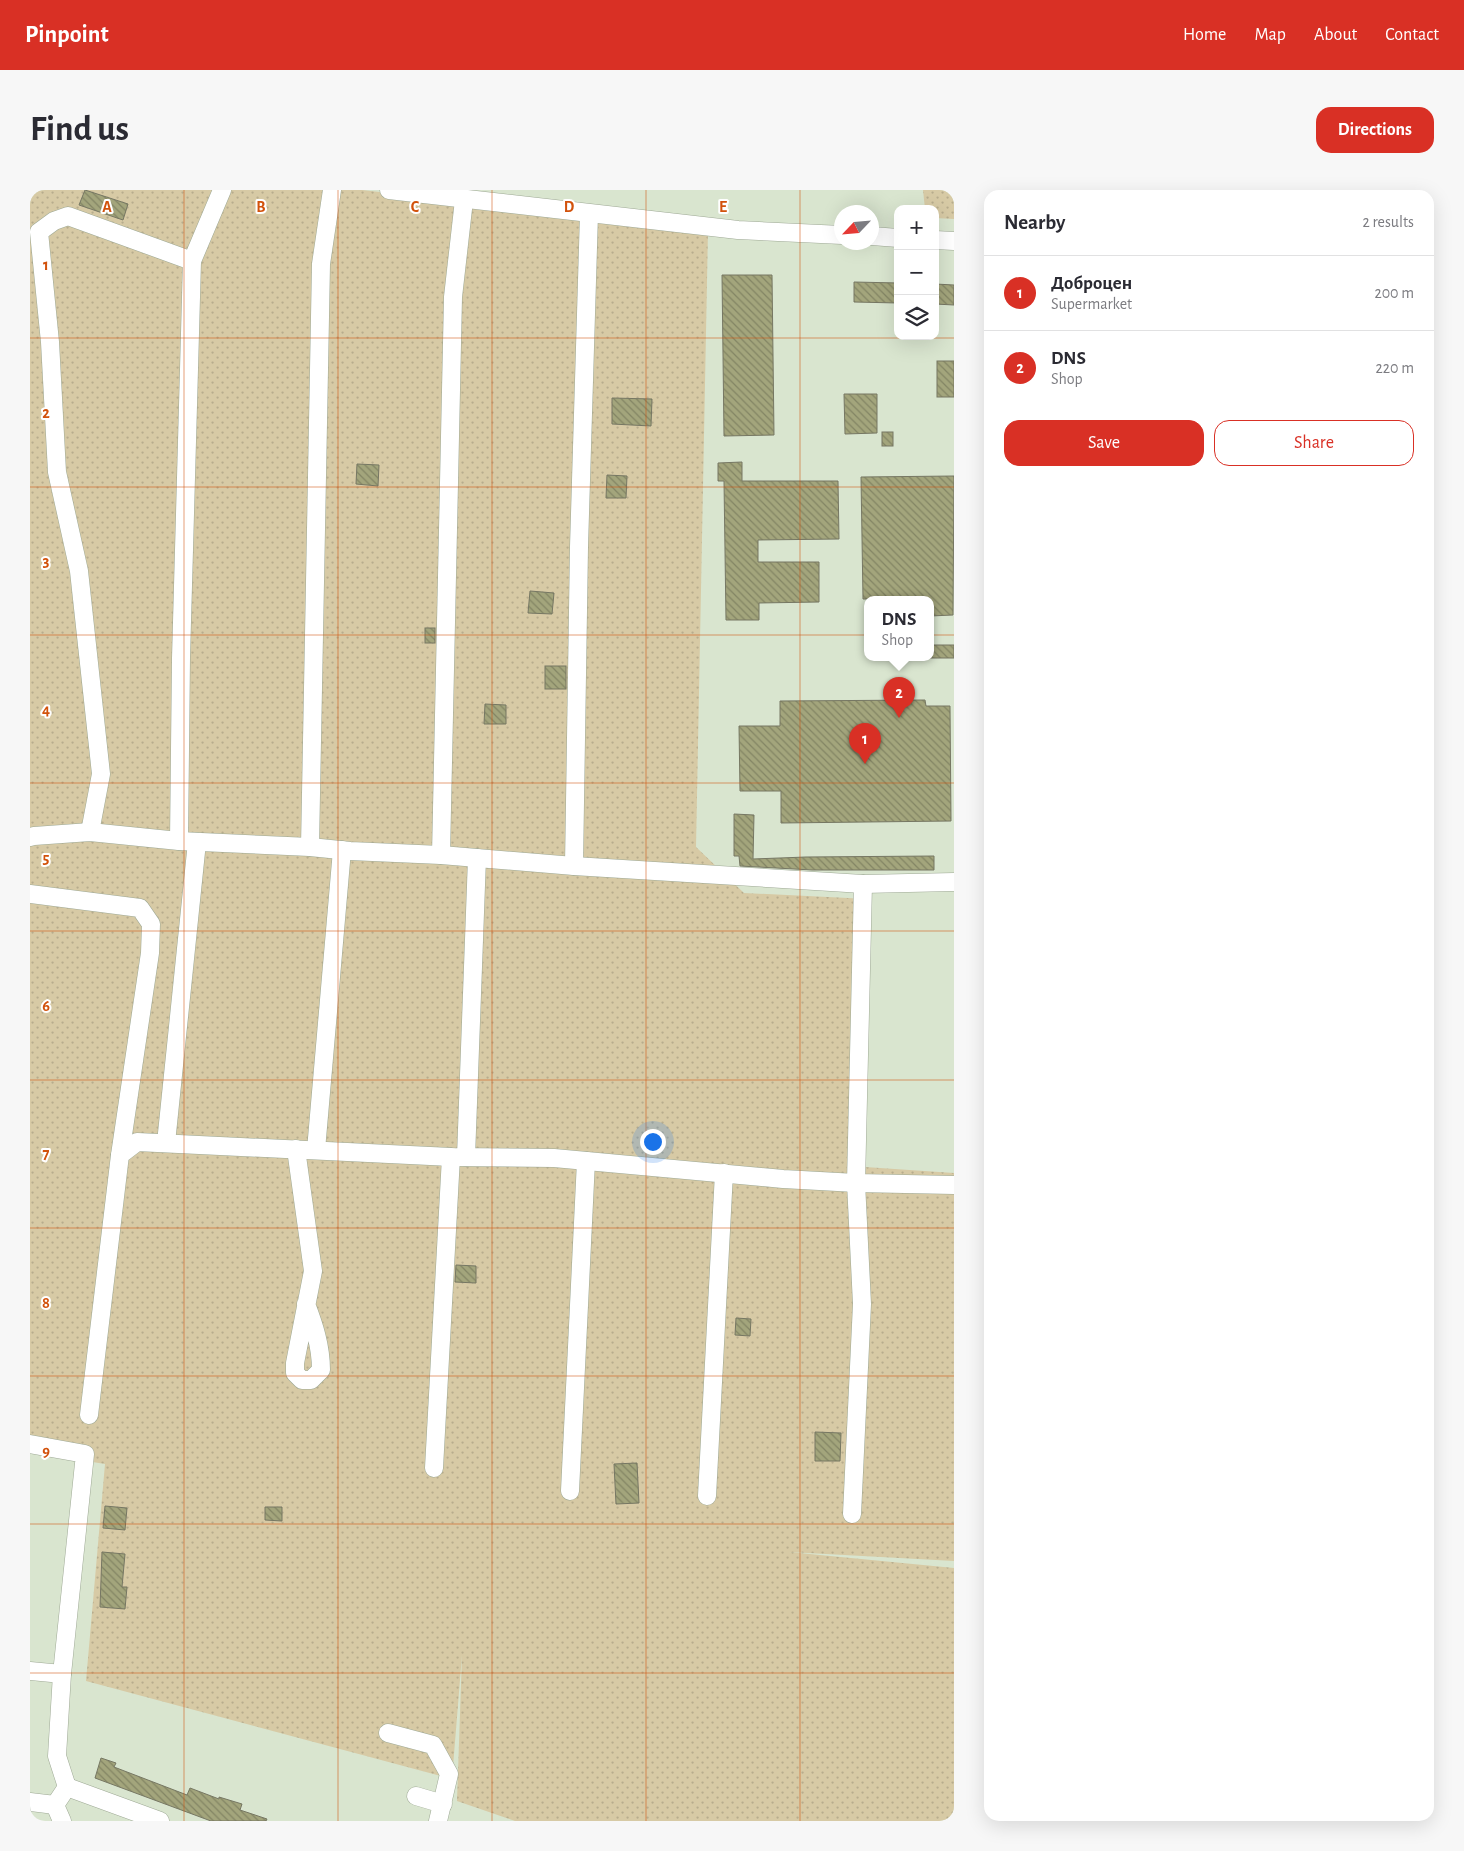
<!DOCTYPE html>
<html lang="en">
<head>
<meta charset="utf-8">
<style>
	:root { --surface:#fff; --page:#f7f7f7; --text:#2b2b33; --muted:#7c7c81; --line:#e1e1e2; --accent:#d93025 }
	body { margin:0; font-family:"Alegreya Sans",sans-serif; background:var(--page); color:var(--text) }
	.controls { position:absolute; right:15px; top:15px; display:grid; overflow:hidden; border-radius:10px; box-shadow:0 5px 20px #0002 }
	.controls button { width:45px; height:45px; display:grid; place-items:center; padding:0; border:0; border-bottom:1px solid var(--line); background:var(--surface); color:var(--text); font:25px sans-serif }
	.compass { position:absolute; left:804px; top:15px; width:45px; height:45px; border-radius:50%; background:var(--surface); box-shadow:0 5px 20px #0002; rotate:244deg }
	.you { position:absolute; left:622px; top:951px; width:18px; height:18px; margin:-12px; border:4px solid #fff; border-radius:50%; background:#1a73e8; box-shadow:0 0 0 8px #1a73e833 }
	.badge { display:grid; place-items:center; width:32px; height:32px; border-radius:50%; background:var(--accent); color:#fff; font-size:16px; font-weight:700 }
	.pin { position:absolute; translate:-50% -41px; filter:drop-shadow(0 1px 2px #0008) }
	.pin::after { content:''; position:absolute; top:26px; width:18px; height:15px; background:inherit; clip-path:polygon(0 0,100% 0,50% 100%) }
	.popup { position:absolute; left:834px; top:406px; width:70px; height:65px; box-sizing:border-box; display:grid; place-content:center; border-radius:10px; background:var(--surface); filter:drop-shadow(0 1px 4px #0005); font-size:16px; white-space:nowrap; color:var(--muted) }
	.popup b { font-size:19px; color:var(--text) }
	.popup::after { content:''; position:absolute; left:50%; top:100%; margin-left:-10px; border:10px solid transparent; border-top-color:var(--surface) }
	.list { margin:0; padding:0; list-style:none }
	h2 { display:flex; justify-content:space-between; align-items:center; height:65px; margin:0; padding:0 20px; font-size:21px }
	h2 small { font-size:16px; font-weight:400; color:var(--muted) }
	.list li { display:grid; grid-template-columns:32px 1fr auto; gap:15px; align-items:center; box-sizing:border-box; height:75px; padding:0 20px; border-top:1px solid var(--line) }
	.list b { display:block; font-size:19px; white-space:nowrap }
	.list p { margin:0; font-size:16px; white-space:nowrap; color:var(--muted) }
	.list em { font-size:16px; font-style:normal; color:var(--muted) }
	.actions { display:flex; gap:10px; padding:15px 20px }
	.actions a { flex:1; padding:11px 0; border:1px solid var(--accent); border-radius:15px; text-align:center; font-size:18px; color:var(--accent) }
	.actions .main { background:var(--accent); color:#fff }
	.icon { flex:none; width:28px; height:28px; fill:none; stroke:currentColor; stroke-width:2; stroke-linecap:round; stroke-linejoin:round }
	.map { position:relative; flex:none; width:924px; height:1631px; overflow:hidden; border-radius:15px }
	header { display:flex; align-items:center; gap:30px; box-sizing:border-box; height:70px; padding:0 25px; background:var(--accent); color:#fff }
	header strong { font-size:24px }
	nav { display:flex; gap:28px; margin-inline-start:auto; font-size:18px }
	.intro { display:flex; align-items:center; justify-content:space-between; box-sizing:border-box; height:120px; padding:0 30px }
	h1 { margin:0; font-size:35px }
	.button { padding:12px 22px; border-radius:15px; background:var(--accent); color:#fff; font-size:18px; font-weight:700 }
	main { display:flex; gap:30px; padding:0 30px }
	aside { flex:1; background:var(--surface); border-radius:15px; box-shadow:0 5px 20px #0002 }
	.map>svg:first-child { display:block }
</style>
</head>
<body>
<header>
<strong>Pinpoint</strong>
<nav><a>Home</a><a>Map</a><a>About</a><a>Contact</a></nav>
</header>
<div class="intro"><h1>Find us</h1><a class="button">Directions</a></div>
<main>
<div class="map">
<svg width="924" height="1631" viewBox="0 0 924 1631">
	<defs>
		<pattern id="grass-dots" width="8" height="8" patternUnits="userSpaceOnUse" patternTransform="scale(1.25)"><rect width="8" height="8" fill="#d7caa5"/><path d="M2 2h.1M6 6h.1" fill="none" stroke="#b7ac8d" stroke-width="1.8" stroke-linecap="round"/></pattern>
		<pattern id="building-back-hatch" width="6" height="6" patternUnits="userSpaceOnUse" patternTransform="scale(1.25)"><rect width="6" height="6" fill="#a3a57c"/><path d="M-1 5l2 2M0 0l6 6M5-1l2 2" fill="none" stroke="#838564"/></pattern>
	</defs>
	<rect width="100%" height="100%" fill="#d9e5cf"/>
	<g fill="url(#grass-dots)">
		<path d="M0,0H332L678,40L666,657L714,703L838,709L835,977L924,983V1371L759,1362L924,1378V1631H485L427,1611L432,1465L422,1589L56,1491L75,1274L0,1262Z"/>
		<path d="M893,0H924V29L905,28V19H895Z"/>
	</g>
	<g fill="url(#building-back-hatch)" stroke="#767763">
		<path d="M55,0L98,14L93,30L49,15Z"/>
		<path d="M692,85H742L744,245L694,246Z"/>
		<path d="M824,92L868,93V113L824,112Z"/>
		<path d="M905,94L924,95V115L905,114Z"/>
		<rect x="907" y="171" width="17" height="36"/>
		<path d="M814,204H847V243L815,244Z"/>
		<path d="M582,208L622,209L621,236L582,234Z"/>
		<rect x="852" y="242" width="11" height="14"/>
		<path d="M712,272V291H808L809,349L728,350V372H789V412L729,413V430H696L694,291H688V273Z"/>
		<path d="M327,274L349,275L348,296L326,294Z"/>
		<path d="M577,285L597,286L596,308H576Z"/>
		<path d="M924,286L923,425L900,426V409H833L831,287Z"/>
		<path d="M500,401L524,403L522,424L498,423Z"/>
		<rect x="395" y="438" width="10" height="15"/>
		<rect x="900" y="455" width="24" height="13"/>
		<rect x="515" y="476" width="21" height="23"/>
		<path d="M895,510L896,516H920L921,631L751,633V601H710L709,536H750V511Z"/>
		<path d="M455,514L476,515V534H454Z"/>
		<path d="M704,624L724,625L723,669L776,667L904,666V680H782L710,676L709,666H704Z"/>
		<path d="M426,1075L446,1076V1093L425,1092Z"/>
		<path d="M706,1128L721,1129L720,1146L705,1145Z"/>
		<path d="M785,1242L811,1243L810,1271H785Z"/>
		<path d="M607,1273L609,1313L586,1314L584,1274Z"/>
		<path d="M75,1316L97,1318L95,1340L73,1338Z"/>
		<path d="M235,1317H252V1331L235,1330Z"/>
		<path d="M72,1362L95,1364L92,1397H97L95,1419L70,1417Z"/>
		<path d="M71,1568L86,1573L84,1577L157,1605L160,1598L189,1609V1607L212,1614L210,1620L237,1629L236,1631H181L65,1588Z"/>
	</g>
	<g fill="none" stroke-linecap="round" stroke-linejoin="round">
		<defs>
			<g id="minor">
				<path d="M359,0L708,40L812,45"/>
				<path d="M842,46L868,48"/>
				<path d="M905,50L924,51"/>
				<path d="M60,642L71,584L49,381L27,282L20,152L9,42L24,31L38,26L162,71"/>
				<path d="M0,647L4,646L60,642L149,651L280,657L320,661L411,665L544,676L833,694L924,692"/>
				<path d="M149,651L151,468L162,71L192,0"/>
				<path d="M280,657L291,74L302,0"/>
				<path d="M411,665L423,107L434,10"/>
				<path d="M544,676L549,357L559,24"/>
				<path d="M0,704L110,718L121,734L120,763L90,965"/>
				<path d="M136,953L167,652"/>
				<path d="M266,959L283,1081L265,1173V1183L272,1190H281L291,1180C291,1156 284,1135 276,1114"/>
				<path d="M286,960L312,660"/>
				<path d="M436,967L447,668"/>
				<path d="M59,1225L90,965L107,952L421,967L524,968L753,989L826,993L924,995"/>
				<path d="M0,1254L55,1264L32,1484L27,1566L37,1597L25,1615L32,1631"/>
				<path d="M404,1278L421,967"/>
				<path d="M540,1301L556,971"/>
				<path d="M677,1306L694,983"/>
				<path d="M822,1324L832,1114L826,993L833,694"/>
				<path d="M0,1481L32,1484"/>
				<path d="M358,1543L403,1555L419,1584L408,1631"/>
				<path d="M37,1597L130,1631"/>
				<path d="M386,1606L413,1614"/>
				<path d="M0,1612L25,1615"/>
			</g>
		</defs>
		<use href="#minor" stroke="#9ea995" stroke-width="19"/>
		<use href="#minor" stroke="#fff" stroke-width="18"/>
	</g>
	<path fill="none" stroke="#d2520c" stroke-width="1" stroke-opacity="0.55" d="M154,0V1631M308,0V1631M462,0V1631M616,0V1631M770,0V1631M0,148H924M0,297H924M0,445H924M0,593H924M0,741H924M0,890H924M0,1038H924M0,1186H924M0,1334H924M0,1483H924"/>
	<g font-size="16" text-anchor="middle" font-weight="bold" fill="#d2520c" stroke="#fff" stroke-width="4" stroke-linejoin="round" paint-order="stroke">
		<text x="77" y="22">A</text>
		<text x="231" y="22">B</text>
		<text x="385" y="22">C</text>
		<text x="539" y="22">D</text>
		<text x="693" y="22">E</text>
		<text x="16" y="80">1</text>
		<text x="16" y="228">2</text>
		<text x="16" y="376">3</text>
		<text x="16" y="525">4</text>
		<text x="16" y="673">5</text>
		<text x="16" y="821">6</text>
		<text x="16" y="969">7</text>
		<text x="16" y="1118">8</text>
		<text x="16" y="1266">9</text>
	</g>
</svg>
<div class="controls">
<button>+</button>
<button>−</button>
<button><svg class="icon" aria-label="layers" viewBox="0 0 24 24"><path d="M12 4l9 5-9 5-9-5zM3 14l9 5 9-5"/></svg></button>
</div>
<svg class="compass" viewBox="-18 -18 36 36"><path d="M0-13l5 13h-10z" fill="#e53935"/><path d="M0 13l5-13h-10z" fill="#7c7c81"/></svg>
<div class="you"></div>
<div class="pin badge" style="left:835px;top:574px">1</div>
<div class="pin badge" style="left:869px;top:528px">2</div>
<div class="popup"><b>DNS</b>Shop</div>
</div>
<aside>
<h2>Nearby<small>2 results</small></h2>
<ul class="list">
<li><span class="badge">1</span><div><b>Доброцен</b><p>Supermarket</p></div><em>200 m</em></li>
<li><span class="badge">2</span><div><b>DNS</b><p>Shop</p></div><em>220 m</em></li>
</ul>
<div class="actions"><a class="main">Save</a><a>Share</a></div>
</aside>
</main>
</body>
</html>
